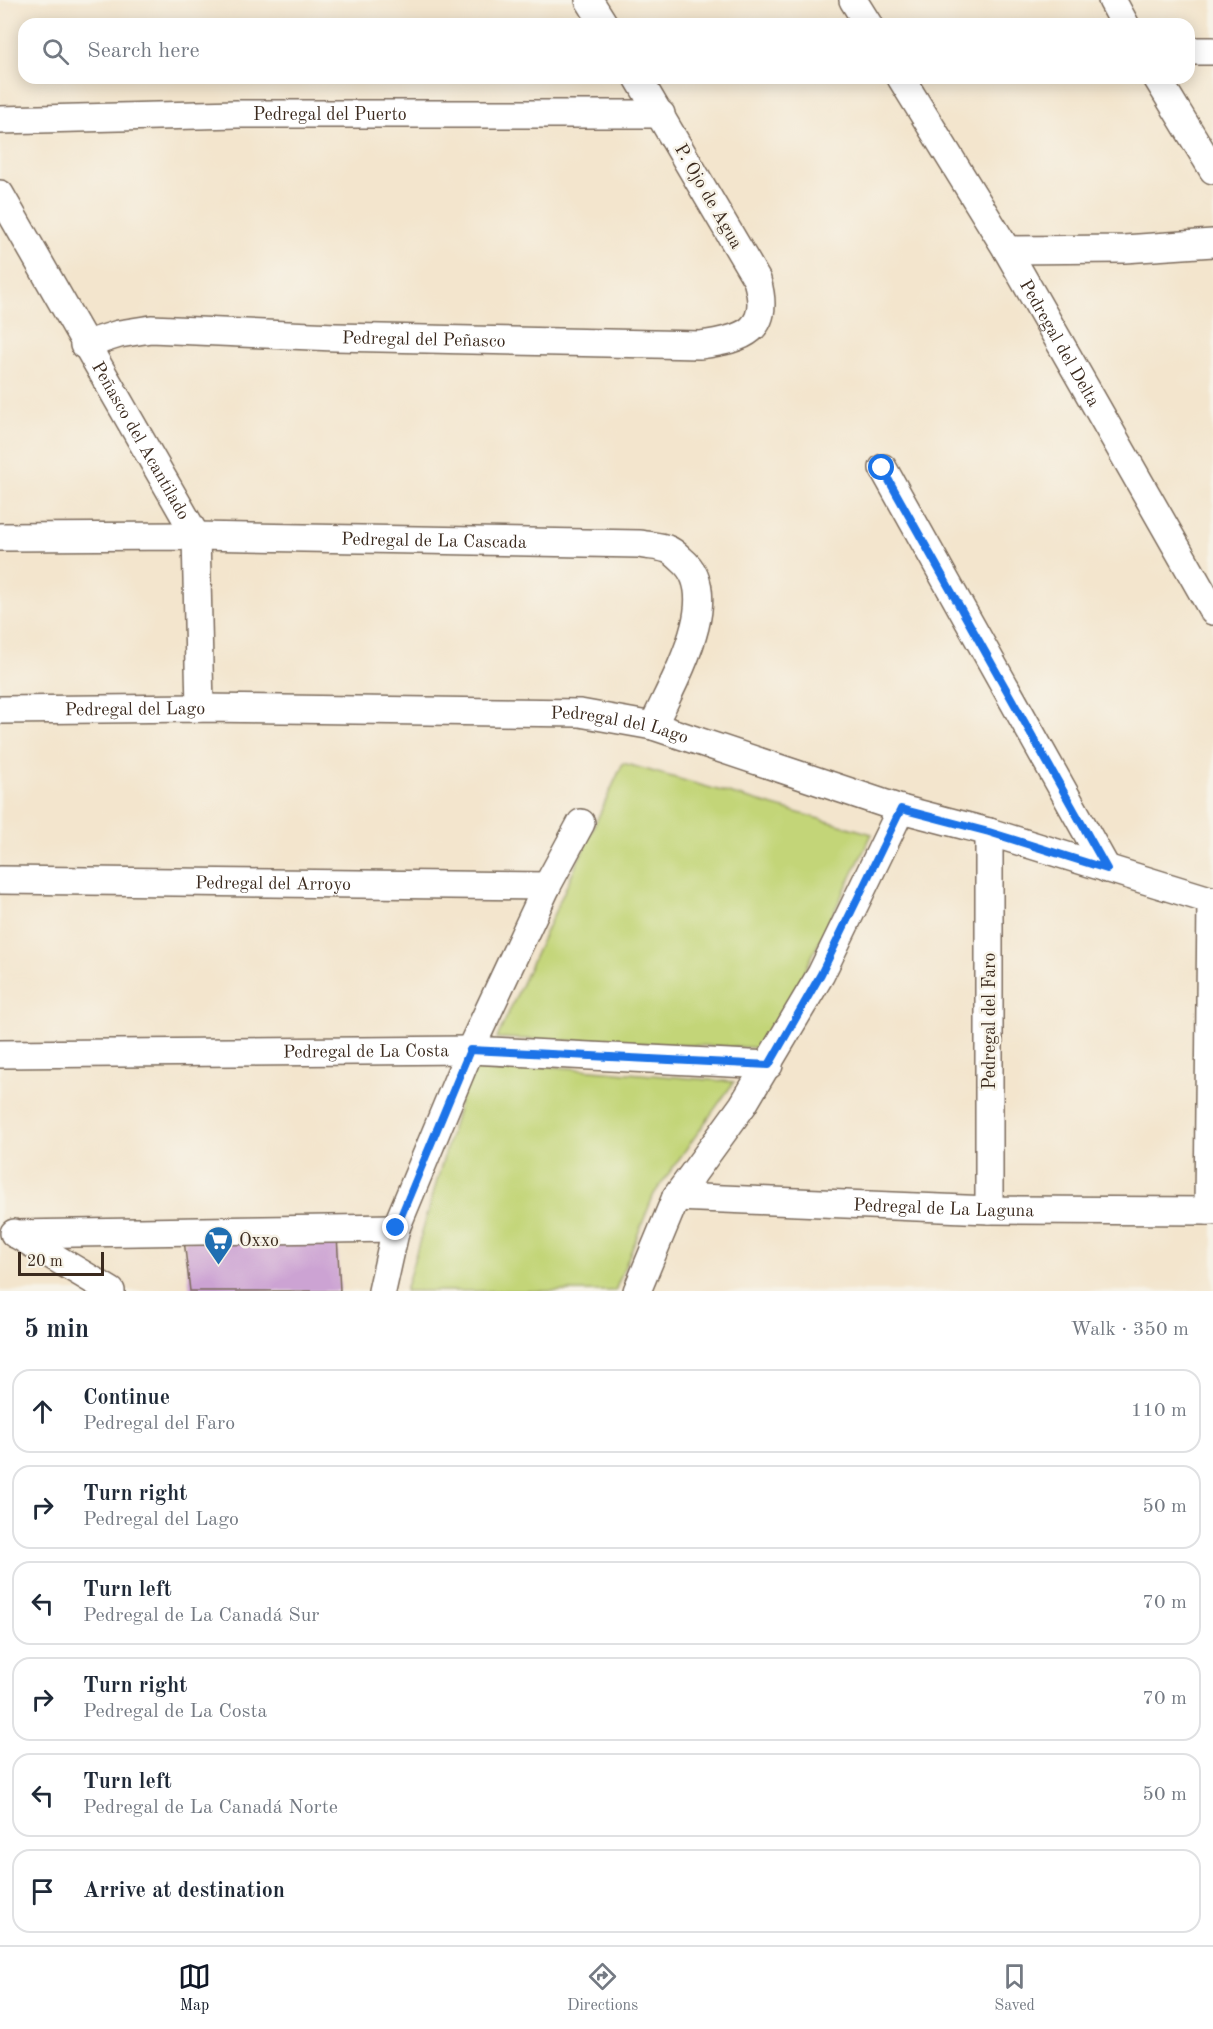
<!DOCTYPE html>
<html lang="en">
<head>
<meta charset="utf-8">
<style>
	:root { --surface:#fff; --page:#f6f6f7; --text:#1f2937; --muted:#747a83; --line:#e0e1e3; --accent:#111827 }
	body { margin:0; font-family:"Old Standard TT",serif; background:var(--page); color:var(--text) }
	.scale { position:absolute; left:18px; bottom:15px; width:86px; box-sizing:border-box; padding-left:6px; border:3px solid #3b2a1e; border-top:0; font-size:16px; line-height:21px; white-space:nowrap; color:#3b2a1e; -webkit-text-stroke:4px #f7f3e8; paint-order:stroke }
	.stop { position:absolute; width:18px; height:18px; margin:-14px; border:4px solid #1a73e8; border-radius:50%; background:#fff }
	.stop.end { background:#1a73e8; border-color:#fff; box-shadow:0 2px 6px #0008 }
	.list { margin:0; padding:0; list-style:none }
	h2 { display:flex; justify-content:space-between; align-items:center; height:78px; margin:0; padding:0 24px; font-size:26px }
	h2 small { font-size:20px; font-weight:400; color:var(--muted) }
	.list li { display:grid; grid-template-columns:39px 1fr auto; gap:18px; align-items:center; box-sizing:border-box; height:84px; margin:0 12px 12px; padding:0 12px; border:2px solid var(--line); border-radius:18px }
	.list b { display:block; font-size:22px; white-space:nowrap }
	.list p { margin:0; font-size:20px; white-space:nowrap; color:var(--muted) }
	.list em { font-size:20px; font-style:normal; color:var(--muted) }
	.icon { flex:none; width:33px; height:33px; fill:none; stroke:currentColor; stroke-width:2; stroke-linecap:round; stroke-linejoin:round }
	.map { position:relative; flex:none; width:1213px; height:1291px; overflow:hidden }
	.search { position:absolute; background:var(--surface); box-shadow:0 3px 15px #0003; left:18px; right:18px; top:18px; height:66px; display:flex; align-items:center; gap:15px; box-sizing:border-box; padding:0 21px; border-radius:18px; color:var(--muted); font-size:22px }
	.sheet { height:654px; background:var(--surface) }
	nav { display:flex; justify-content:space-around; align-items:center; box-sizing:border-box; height:84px; border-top:2px solid var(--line); background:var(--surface); font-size:16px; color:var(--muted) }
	nav a { display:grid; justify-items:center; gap:3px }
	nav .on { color:var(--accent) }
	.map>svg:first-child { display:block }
</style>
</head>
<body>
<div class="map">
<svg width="1213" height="1291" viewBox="0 0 1213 1291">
	<rect width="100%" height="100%" fill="#f7f3e8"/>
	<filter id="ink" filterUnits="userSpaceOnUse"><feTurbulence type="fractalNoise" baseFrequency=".0167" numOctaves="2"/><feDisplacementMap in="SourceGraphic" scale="12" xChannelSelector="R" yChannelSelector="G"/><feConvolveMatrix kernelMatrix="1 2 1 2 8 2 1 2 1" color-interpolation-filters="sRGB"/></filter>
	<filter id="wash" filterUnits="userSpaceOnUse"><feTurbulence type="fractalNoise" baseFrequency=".008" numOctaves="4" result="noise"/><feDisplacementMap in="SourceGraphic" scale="24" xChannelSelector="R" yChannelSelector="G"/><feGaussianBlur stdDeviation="1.35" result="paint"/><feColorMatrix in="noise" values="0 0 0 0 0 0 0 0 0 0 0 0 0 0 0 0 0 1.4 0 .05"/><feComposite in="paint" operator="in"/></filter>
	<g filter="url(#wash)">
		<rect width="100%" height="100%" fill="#f3e5cd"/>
		<g fill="#c3d578" stroke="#7f804b" stroke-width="1.5">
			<path d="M623,763L872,834L767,1048L497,1038Z"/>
			<path d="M472,1060L734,1082L654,1194L615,1291H405Z"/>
		</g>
		<g id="blocks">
			<path fill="#cca3d3" d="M337,1235L340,1291H190L184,1240Z"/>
		</g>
	</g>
	<g filter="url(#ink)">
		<use href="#blocks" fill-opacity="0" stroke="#7b6b5b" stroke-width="1.5"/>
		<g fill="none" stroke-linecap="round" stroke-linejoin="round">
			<defs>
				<g id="minor">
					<path d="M589,0L604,24"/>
					<path d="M853,0L868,24"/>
					<path d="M1112,0L1125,24"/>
					<path d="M1189,51H1213"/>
					<path id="s1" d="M901,78L1007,250L1213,611"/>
					<path d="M1157,78L1213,170"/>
					<path id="s2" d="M0,120L237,114H661"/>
					<path id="s3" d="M0,194L196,536L200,708"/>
					<path d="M1007,250L1124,249L1213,243"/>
					<path id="s4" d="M84,345L119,334L151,329L335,337L700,345C744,339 772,331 757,280L638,78"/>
					<path d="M883,468L1107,869"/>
					<path id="s5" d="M0,537L196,536L640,544C649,546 659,546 667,549C673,551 678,556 682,560C726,596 671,685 653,726"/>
					<path id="s6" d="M0,710L200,708L580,713L653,726L901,809L989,832L1213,901"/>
					<path id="s7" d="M0,880L547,886"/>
					<path id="s8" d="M0,1054L470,1050L769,1065"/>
					<path id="s9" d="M676,1197L989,1210L1213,1211"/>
					<path d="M989,1210V832"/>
					<path d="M1208,1211L1211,900"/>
					<path d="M14,1233L111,1291"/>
					<path d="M15,1234L396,1228"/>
					<path d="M382,1291L396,1228L470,1050L547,886L581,823"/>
					<path d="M637,1291L676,1197L743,1105L821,974L901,809"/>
				</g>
			</defs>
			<use href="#minor" stroke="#7b6b5b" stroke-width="30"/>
			<use href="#minor" stroke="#fff" stroke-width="27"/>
		</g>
	</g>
	<g fill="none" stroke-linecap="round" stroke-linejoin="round" filter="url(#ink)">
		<path stroke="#1a73e8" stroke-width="8" d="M396,1228L470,1050L769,1065L821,974L901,809L989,832L1107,869L882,468"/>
	</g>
	<defs>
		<symbol id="supermarket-pin" viewBox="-11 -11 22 30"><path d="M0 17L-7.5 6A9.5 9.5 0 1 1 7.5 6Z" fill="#1f6fb2" stroke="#f7f3e8"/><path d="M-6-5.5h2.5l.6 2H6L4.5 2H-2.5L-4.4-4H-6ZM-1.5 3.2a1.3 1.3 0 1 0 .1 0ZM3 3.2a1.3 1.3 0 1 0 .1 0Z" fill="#fff"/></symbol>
	</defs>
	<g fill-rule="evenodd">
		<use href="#supermarket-pin" x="202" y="1224" width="33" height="45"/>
	</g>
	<g text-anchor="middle" stroke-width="5" stroke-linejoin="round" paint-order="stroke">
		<g font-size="18" fill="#3b2a1e" stroke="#f7f3e8">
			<text dy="6" stroke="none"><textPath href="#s2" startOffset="330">Pedregal del Puerto</textPath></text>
			<text transform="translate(709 196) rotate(60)" y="6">P. Ojo de Agua</text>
			<text dy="6" stroke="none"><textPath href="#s4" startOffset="342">Pedregal del Peñasco</textPath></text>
			<text dy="6" stroke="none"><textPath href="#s1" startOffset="309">Pedregal del Delta</textPath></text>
			<text dy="6" stroke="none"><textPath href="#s3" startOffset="284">Peñasco del Acantilado</textPath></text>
			<text dy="6" stroke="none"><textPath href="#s5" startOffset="434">Pedregal de La Cascada</textPath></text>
			<text dy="6" stroke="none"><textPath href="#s6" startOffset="135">Pedregal del Lago</textPath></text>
			<text dy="6" stroke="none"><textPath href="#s6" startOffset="621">Pedregal del Lago</textPath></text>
			<text dy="6" stroke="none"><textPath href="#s7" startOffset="273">Pedregal del Arroyo</textPath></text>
			<text transform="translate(989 1021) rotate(-90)" y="6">Pedregal del Faro</text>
			<text dy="6" stroke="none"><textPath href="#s8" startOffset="366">Pedregal de La Costa</textPath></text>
			<text dy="6" stroke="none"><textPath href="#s9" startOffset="268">Pedregal de La Laguna</textPath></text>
		</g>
		<g font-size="18" fill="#3b2a1e" stroke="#f7f3e8" text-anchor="start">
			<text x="239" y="1246">Oxxo</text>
		</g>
	</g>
</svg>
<div class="scale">20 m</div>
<div class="stop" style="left:882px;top:468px"></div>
<div class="stop end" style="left:396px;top:1228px"></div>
<div class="search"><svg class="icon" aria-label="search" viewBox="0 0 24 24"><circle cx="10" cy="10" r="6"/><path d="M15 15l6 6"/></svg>Search here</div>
</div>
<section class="sheet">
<h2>5 min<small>Walk · 350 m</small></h2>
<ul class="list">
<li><svg class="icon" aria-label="ahead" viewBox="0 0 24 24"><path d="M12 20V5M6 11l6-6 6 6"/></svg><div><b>Continue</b><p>Pedregal del Faro</p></div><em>110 m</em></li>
<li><svg class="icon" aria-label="right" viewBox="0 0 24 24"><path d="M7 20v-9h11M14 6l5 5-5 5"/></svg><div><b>Turn right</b><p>Pedregal del Lago</p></div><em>50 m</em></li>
<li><svg class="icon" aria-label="left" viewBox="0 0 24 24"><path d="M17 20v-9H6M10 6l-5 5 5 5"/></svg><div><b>Turn left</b><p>Pedregal de La Canadá Sur</p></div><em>70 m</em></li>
<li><svg class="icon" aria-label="right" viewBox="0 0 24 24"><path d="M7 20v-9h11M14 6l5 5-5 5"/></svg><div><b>Turn right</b><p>Pedregal de La Costa</p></div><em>70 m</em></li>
<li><svg class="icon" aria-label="left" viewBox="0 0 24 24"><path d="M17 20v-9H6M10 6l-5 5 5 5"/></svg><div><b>Turn left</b><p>Pedregal de La Canadá Norte</p></div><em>50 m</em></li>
<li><svg class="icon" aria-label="arrive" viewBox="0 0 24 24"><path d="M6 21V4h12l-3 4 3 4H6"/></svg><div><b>Arrive at destination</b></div></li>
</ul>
</section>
<nav>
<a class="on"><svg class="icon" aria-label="map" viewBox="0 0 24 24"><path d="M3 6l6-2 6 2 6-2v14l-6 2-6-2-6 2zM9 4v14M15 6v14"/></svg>Map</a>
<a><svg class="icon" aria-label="directions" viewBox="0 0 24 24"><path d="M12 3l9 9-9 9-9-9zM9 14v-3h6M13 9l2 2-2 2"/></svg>Directions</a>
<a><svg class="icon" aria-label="saved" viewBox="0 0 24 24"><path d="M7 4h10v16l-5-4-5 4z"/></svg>Saved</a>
</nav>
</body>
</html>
